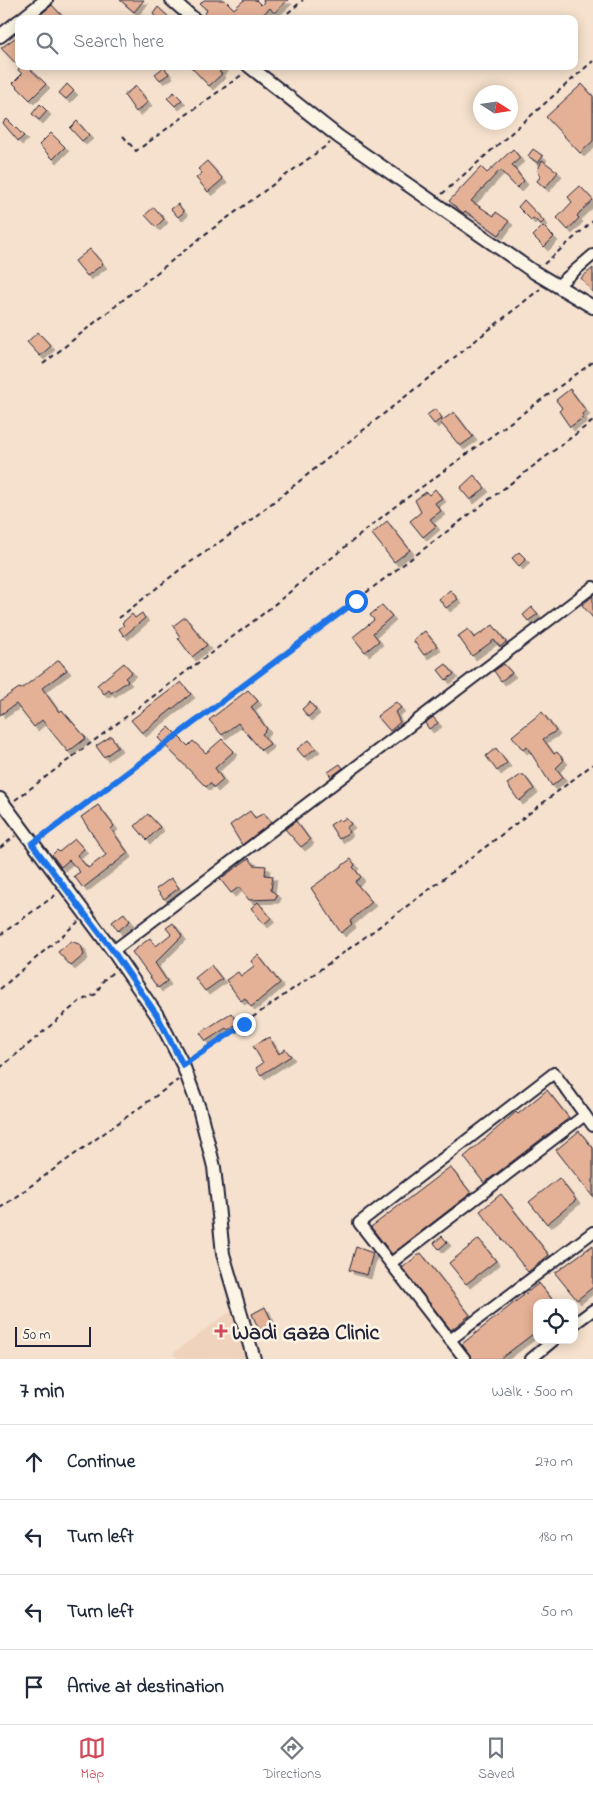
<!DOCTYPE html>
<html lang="en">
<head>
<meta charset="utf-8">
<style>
	:root { --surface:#fff; --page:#f2f2f3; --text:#1f2937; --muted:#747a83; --line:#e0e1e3; --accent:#d1495b }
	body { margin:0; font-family:"Indie Flower",sans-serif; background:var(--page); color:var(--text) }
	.controls { position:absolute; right:15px; bottom:15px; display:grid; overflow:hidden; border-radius:10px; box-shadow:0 2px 12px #0003 }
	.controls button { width:45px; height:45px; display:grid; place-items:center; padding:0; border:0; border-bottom:1px solid var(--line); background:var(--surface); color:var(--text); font:25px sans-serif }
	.compass { position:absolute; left:473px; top:85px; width:45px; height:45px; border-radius:50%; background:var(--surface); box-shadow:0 2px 12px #0003; rotate:102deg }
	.scale { position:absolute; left:15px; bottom:12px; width:76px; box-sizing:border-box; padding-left:5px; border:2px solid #22223b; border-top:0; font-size:14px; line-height:18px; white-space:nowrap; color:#22223b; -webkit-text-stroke:4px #fcf5e5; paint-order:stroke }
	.stop { position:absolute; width:15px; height:15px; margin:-11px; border:4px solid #1a73e8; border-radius:50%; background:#fff }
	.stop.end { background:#1a73e8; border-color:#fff; box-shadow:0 1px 5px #0008 }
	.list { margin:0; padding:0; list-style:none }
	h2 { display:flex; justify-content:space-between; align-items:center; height:65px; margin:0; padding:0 20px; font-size:21px }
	h2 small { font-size:16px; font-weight:400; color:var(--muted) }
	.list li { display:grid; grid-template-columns:32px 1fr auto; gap:15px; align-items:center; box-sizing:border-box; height:75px; padding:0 20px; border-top:1px solid var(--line) }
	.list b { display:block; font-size:19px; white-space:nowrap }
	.list em { font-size:16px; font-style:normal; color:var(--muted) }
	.icon { flex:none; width:28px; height:28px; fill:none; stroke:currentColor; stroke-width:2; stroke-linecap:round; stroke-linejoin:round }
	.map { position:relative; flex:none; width:593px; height:1359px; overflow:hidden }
	.search { position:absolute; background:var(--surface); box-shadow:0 2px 12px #0003; left:15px; right:15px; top:15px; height:55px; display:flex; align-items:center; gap:12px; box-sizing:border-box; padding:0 18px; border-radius:10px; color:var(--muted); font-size:19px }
	.sheet { height:365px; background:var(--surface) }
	nav { display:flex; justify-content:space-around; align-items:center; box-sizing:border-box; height:70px; border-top:1px solid var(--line); background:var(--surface); font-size:14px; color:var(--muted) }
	nav a { display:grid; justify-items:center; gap:2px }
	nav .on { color:var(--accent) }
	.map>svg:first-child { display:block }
</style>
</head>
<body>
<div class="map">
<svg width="593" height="1359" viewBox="0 0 593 1359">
	<defs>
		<filter id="shadow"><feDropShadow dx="4" dy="4" stdDeviation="0" flood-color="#0004"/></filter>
	</defs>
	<rect width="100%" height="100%" fill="#f5e1cd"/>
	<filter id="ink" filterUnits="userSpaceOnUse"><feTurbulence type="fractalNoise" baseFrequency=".02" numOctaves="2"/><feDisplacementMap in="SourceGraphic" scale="10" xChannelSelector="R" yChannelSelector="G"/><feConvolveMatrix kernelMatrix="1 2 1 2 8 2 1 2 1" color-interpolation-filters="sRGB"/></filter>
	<g filter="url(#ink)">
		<path fill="#f0d3bc" d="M232,1310L249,1359H178L173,1353Z"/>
		<g fill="#e4b196" stroke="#22223b" filter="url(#shadow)">
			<path d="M120,0H144L134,12Z"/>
			<path d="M204,0H225L234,9L244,0H256L261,5L264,2L263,0H288L274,13L270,8L258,19H202L207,10L200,4Z"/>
			<path d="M52,5L65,19H43L40,15Z"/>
			<path d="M158,7L171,19H158L153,14Z"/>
			<path d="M19,35V67L1,48Z"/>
			<path d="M21,66H27L46,84L30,100L13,83L22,74L18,70Z"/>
			<path d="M190,66H226L219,72L222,74L209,86Z"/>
			<path d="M164,67L169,74L160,80L155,74Z"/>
			<path d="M67,84L74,91L66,99L59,93Z"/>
			<path d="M582,84L593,96V141L580,153L546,117Z"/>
			<path d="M136,86L148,102L136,112L124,95Z"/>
			<path d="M174,92L182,100L175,106L167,98Z"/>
			<path d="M40,104L47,111L39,120L32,114Z"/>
			<path d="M7,119L24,136L18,141L3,123Z"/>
			<path d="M77,121L89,135L82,141L70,128Z"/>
			<path d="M51,133L65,147L53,159L39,145Z"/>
			<path d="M513,149L520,158L512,165L524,181L517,188L500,170L471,201L494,216L496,212L509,221L499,235L465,211L463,213L449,201L481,167L487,173Z"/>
			<path d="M533,149L543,156L538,163L528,156Z"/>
			<path d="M542,160L558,172L545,188L537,181L540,177L538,170Z"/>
			<path d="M207,161L223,179L208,192L196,178L202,173L198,169Z"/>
			<path d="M580,186L593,200L580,212L577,216L579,218L568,230L557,218L572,202L568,197Z"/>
			<path d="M524,200L544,221L541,224L533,218L531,220L518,207Z"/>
			<path d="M178,204L184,212L178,217L171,209Z"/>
			<path d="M154,207L164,219L156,227L145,215Z"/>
			<path d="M543,226L554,237L544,247L533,236Z"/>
			<path d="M90,249L103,264L87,276L75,261Z"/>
			<path d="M593,268V293L581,278Z"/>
			<path d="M38,332L51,346L40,356L27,342Z"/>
			<path d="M570,389L586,411L582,414L584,417L570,427L559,411L562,408L556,400Z"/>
			<path d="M435,409L442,418L434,424L427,415Z"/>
			<path d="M454,412L473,437L460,446L440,422Z"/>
			<path d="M474,475L485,488L470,500L460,488Z"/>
			<path d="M435,489L442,498L435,503L441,511L430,519L436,526L423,537L410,521L421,512L415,500L426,492L429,495Z"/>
			<path d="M387,521L410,550L394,562L372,534Z"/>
			<path d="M519,552L526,559L519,566L512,558Z"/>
			<path d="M450,590L458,599L446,608L439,599Z"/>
			<path d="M593,596V618L582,605Z"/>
			<path d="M382,605L392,616L373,633L379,641L365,652L353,637L374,620L370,615Z"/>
			<path d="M532,607L538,614L528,621L523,615Z"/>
			<path d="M142,613L145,618L124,636L119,629L124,625L122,623L132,614L135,618Z"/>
			<path d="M185,617L207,645L192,657L178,638L180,637L173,626Z"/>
			<path d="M493,625L506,642L500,647L494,640L472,656L458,636L468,629L474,638Z"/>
			<path d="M425,631L437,646L424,655L413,640Z"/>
			<path d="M59,660L67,670L42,688L59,712L62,710L86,738L68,752L42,720L34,727L16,704L0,715V701L19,688L21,689Z"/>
			<path d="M124,663L132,672L125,678L128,681L111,693L109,690L104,694L97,685Z"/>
			<path d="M446,664L454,674L446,680L438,670Z"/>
			<path d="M504,664L512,673L501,681L494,671Z"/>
			<path d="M181,682L191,694L142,733L131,720Z"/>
			<path d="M248,690L258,701L251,707L267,729L262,734L270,744L261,750L238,723L222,735L209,720Z"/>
			<path d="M310,702L316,710L308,717L302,709Z"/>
			<path d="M396,702L401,708L395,712L400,722L390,731L377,716Z"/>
			<path d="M542,712L556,731L543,739L554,754L557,752L564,760L556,768L563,777L552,786L527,747L523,750L512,736Z"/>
			<path d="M433,717L438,723L429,729L425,723Z"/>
			<path d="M169,727L188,746L193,741L206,753L222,739L234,751L215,768L223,780L214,788L210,783L206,787L158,738Z"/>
			<path d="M111,736L118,747L104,757L96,746Z"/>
			<path d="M309,740L316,748L304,757L297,749Z"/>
			<path d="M496,748L507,763L497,771L486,756Z"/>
			<path d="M340,764L343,768L331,777L328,772Z"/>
			<path d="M521,775H524L534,789L519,801L507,784Z"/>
			<path d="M98,805L114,826L111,829L128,853L83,888L74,876L80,872L69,860L61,867L52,855L57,850L59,852L75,839L84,849L77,855L88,868L106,855L81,817Z"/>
			<path d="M250,811L255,818L264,813L271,823L242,845L230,825Z"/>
			<path d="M148,814L160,827L147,840L135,826Z"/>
			<path d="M346,818L351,824L346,828L349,832L339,839L330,825L339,819L341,821Z"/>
			<path d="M296,821L310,840L301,847L285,829Z"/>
			<path d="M249,858L254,865L266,866L265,875L273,876L271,890L277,895L275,899L249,900L239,887L231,893L220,879Z"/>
			<path d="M351,859L355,865L353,867L361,877L355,882L372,902L350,921L352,924L341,933L311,888Z"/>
			<path d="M171,878L179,888L164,899L156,889Z"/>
			<path d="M258,902L271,918L264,924L251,908Z"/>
			<path d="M124,913L130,921L118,931L112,922Z"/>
			<path d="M173,923L182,936L155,963L167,981L158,988L132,952L150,938L156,946L171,934L166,928Z"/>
			<path d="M71,941L81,945L84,955L71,966L58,952Z"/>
			<path d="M258,955L280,983L251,1007L245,998L241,1001L226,980L238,972L241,976L254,966L251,961Z"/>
			<path d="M211,965L222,979L205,991L195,978Z"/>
			<path d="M231,1013L238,1023L228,1030L226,1028L206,1041L200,1033Z"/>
			<path d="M269,1037L279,1054L285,1049L291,1056L261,1075L256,1068L263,1063L253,1046Z"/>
			<path d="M547,1090L569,1118L484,1183L464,1157L516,1112L518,1114Z"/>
			<path d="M579,1131L593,1148V1197L556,1150Z"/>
			<path d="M450,1167L471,1193L392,1254L371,1227Z"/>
			<path d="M559,1178L576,1200L547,1224L529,1202Z"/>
			<path d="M501,1194L549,1255L528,1272L480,1211Z"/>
			<path d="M442,1236L447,1242L439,1249L434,1243Z"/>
			<path d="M479,1239L496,1261L466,1284L449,1263Z"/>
			<path d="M593,1245V1287L577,1300L555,1273Z"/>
			<path d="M356,1247L373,1253L367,1275L349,1270Z"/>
			<path d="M421,1253L470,1315L451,1330L402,1268Z"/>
			<path d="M539,1283L555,1303H537V1331L500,1359H472L462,1344Z"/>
			<path d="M265,1307L273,1324L259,1330L252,1314Z"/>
		</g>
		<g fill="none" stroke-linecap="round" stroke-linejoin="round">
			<defs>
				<g id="minor">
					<path d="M557,286L593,255"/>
					<path d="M113,951L593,587"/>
					<path d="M391,1263L585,1115L593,1126"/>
					<path d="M574,1324L593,1310"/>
					<path d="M450,1340L593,1232"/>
					<path d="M465,1359L359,1223L554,1073L585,1115"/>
					<path d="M531,1359L554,1340"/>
				</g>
				<g id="tertiary">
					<path d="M172,0L194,19"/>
					<path d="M22,19L46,0"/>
					<path d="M0,36L19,21"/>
					<path d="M249,66L339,137L534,272L593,307"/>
					<path d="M0,799L113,951L157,1015L183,1065L199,1108L214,1167L223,1254L254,1359"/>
				</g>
			</defs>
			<use href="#minor" stroke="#22223b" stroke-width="14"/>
			<use href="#tertiary" stroke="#22223b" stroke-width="16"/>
			<g stroke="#22223b" stroke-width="2" stroke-dasharray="5 4" stroke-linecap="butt">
				<path d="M281,19L303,0"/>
				<path d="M123,136L136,151L243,74"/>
				<path d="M442,194L593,61"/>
				<path d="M544,264L593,221"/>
				<path d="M43,364L204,235L330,143"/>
				<path d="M119,618L182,568L247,523L540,289"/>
				<path d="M15,800L259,617L393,508L593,362"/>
				<path d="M43,837L593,421"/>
				<path d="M0,848L15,836"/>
				<path d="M0,935L57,894"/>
				<path d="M0,989L78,922"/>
				<path d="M193,1058C330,966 462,866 593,764"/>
				<path d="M0,1068L80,1001L96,994L103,981L114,971"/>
				<path d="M0,1208L178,1080"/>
			</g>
			<use href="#minor" stroke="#fcf5e5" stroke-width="10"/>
			<use href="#tertiary" stroke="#fcf5e5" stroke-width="12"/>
		</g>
	</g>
	<g fill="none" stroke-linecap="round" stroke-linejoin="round" filter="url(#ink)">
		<path stroke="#1a73e8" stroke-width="6" d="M244,1024L183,1065L157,1015L113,951L32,844L356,601"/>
	</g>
	<path fill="#d1495b" stroke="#fcf5e5" stroke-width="2" d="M218.5 1323.5h5v5h5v5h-5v5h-5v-5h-5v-5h5z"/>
	<g text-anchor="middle" stroke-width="5" stroke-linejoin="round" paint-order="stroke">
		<g font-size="22" font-weight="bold" fill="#22223b" stroke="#fcf5e5" text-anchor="start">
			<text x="232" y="1339">Wadi Gaza Clinic</text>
		</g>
	</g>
</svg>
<div class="controls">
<button><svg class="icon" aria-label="locate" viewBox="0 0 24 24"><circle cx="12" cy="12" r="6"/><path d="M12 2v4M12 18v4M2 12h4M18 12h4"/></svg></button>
</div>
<svg class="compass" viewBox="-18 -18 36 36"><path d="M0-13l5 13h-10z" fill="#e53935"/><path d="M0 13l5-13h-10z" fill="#747a83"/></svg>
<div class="scale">50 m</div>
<div class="stop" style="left:356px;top:601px"></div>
<div class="stop end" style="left:244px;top:1024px"></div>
<div class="search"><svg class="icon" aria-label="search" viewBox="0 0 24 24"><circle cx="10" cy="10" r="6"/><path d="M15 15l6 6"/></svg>Search here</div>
</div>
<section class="sheet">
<h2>7 min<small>Walk · 500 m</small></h2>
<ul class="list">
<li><svg class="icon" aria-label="ahead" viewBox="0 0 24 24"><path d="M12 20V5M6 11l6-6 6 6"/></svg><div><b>Continue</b></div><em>270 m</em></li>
<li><svg class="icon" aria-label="left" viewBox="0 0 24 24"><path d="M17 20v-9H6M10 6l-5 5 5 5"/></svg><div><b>Turn left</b></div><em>180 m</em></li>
<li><svg class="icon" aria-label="left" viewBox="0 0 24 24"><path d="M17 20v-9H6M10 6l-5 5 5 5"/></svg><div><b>Turn left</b></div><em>50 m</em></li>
<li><svg class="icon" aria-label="arrive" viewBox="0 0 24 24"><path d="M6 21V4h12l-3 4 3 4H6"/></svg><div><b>Arrive at destination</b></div></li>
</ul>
</section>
<nav>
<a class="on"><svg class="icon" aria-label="map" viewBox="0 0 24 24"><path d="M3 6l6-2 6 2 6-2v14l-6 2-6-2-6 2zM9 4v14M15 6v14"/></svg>Map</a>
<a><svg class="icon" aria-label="directions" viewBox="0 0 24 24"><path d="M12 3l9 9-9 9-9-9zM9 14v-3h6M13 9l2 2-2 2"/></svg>Directions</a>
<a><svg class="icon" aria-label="saved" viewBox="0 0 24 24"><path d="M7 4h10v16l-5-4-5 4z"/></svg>Saved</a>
</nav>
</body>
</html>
